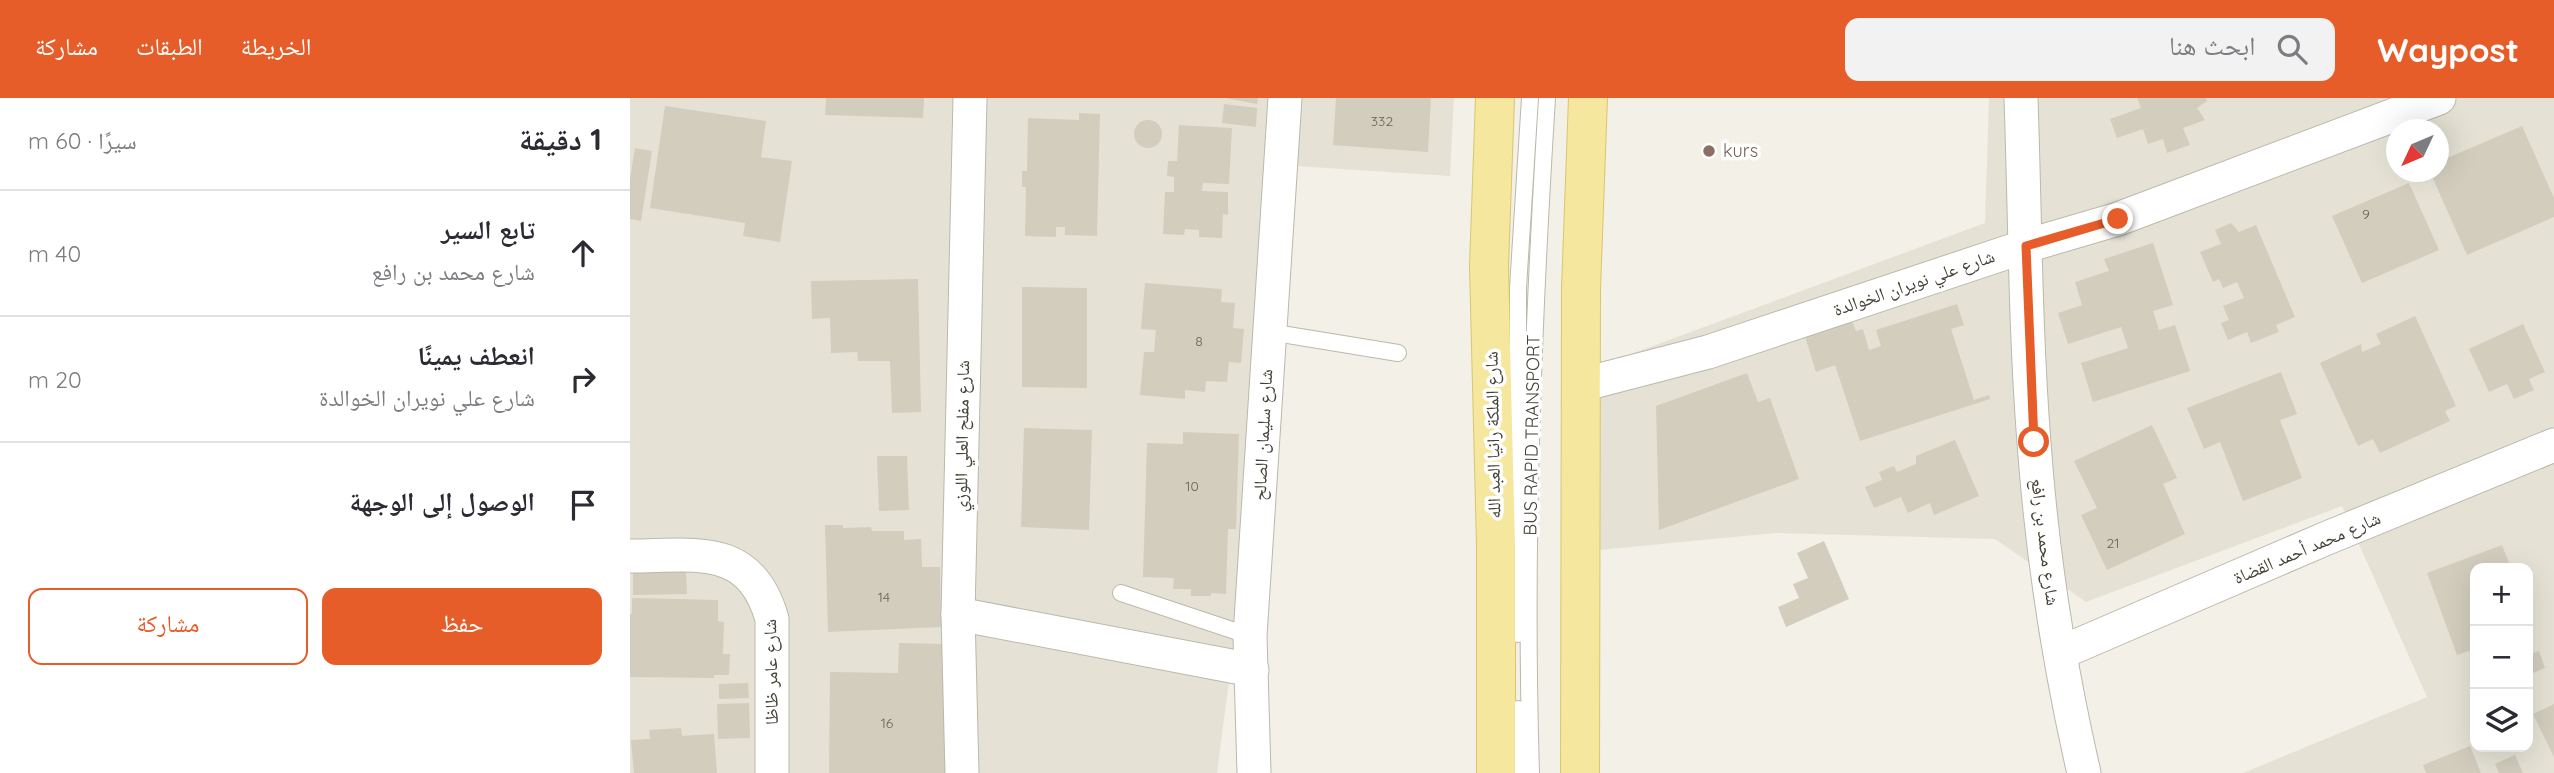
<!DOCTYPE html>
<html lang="ar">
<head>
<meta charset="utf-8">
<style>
	:root { --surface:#fff; --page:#f2f2f3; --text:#2b2b33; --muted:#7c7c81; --line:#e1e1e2; --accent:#e75d29 }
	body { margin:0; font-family:Quicksand,"Noto Naskh Arabic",sans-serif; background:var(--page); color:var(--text); direction:rtl }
	.controls { position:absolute; right:21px; bottom:21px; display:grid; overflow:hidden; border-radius:14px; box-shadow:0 7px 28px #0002 }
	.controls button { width:63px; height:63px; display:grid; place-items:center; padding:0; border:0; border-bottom:2px solid var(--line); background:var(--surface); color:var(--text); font:35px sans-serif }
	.compass { position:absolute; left:1756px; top:21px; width:63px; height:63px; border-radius:50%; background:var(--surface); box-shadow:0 7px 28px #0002; rotate:226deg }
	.stop { position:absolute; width:21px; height:21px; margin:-16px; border:5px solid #e75d29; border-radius:50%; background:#fff }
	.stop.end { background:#e75d29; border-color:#fff; box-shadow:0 2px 7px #0008 }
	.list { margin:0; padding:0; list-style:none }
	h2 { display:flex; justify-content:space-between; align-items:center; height:91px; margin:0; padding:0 28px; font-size:30px }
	h2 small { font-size:23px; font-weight:400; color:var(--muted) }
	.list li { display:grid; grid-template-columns:46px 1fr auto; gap:21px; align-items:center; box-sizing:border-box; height:126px; padding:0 28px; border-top:2px solid var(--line) }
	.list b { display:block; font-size:26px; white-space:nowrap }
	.list p { margin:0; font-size:23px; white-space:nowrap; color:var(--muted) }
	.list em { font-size:23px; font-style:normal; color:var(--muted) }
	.actions { display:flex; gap:14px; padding:21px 28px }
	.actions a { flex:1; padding:16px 0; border:2px solid var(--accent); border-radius:14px; text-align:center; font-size:24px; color:var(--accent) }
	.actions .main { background:var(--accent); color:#fff }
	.icon { flex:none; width:38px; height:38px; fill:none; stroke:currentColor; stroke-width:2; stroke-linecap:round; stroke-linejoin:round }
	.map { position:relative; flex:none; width:1924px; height:675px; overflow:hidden; direction:ltr }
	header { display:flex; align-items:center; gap:42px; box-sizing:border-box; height:98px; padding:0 35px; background:var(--accent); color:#fff }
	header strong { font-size:33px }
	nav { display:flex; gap:38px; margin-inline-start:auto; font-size:24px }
	.search { width:490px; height:63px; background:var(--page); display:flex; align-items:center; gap:18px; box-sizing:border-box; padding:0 24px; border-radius:14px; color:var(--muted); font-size:26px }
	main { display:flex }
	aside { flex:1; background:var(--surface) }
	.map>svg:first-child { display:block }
</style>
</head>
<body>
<header>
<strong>Waypost</strong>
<div class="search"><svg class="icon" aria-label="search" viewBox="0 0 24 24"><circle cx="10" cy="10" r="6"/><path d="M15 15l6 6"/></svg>ابحث هنا</div>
<nav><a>الخريطة</a><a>الطبقات</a><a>مشاركة</a></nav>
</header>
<main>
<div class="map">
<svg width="1924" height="675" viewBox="0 0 1924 675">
	<rect width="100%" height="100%" fill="#f2f0e7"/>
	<g fill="#e5e2d5" fill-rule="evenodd">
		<path d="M0,0H824L820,78L666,68L587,675H0Z"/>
		<path d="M1359,0H1924V675H1613L1797,599L1712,408L1456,504L1365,441L1145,435L959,453L931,282L1355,125ZM1766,32H1808V74H1766ZM1845,470H1898V649H1845Z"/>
	</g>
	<g fill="#d2cdbd">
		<path d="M196,0H294L293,20L195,17Z"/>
		<path d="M595,0H628L627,6Z"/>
		<path d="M706,0H801L798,54L703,47Z"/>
		<path d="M1507,0H1576L1577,3L1567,10L1575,22L1553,30L1560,47L1537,55L1533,41L1518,46L1513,31L1487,40L1480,21L1511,10Z"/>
		<path d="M594,6L627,10L626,29L592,25Z"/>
		<path d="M35,8L136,23L131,59L162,63L150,144L113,138L115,125L20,110Z"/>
		<path d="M449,15L470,16L467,138L435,137V129H426V139L395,138L396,89H392V73H397L398,20L449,22Z"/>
		<circle cx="518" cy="36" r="14"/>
		<path d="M549,27L602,30L599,86L573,85L572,93L598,94V117L593,116L592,140L569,139V132L555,131L554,137L533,136L535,94H544V79L537,78L538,63H547Z"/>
		<path d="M1892,28L1924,100V119L1837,157L1800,74H1808V64Z"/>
		<path d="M5,50L22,53L11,123L0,121V81Z"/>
		<path d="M1779,85L1809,152L1732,185L1702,118Z"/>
		<path d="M1601,125L1609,134L1626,127L1665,219L1646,227L1649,234L1621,245L1617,234L1598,242L1591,225L1599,222L1593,208L1614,200L1607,184L1593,190L1589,181L1583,184L1570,154L1591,146L1585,132Z"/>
		<path d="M1523,145L1543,207L1523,213L1529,232L1545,227L1560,273L1463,304L1451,265L1498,250L1491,229L1438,246L1428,215L1452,207L1445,184L1479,173L1474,161Z"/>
		<path d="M288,181L291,314L262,315L260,263H228L227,254L201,255L200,220L182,221L181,183Z"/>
		<path d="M515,185L592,191L591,204L605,205L603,230L614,231L611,265L599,264L597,284L576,283L575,294L555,292V301L510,297L514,254H524L526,232L511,231Z"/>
		<path d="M392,189L457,190V290L392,289Z"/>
		<path d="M1327,206L1334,227L1321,231L1344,302L1359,297L1360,301L1230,343L1205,267L1186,274L1173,232L1220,218L1226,233L1233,231L1239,252L1251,248L1246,232Z"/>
		<path d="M1785,218L1826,308L1815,313L1820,323L1750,355L1743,341L1728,348L1690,265L1731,246L1732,254L1751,246L1746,236Z"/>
		<path d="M1893,226L1915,274L1899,281L1904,292L1884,301L1877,286L1859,294L1839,251Z"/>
		<path d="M1651,274L1667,316L1650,322L1672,380L1613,403L1590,344L1574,351L1557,310Z"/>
		<path d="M1117,275L1128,304L1140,300L1169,381L1029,432L1026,308Z"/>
		<path d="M1522,327L1547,380L1533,386L1555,436L1477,472L1451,417L1467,410L1444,363Z"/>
		<path d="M394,330L462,332L459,432L391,429Z"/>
		<path d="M553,334L609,336L606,431H598L596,496L581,495V498H561V491H543L544,480L513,479L517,345L553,346Z"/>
		<path d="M1325,342L1349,398L1304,417L1300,405L1278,415L1271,399L1244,410L1235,389L1252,382L1249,374L1264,368L1267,374L1286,366V358Z"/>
		<path d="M247,358H277L279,412L249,413Z"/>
		<path d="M195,427H213V430L241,429L242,433H274V442L291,441L292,469H310L311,529L198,534Z"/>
		<path d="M1194,443L1219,501L1156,529L1148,509L1169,500L1163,486L1178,480L1167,455Z"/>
		<path d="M1872,447L1881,470H1845V551L1827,557L1797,475Z"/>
		<path d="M56,473L57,496L3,497V474Z"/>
		<path d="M2,500L88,502V523L94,524L93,556H100L99,577H84V580L0,579V516H2Z"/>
		<path d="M269,545L316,546L315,675H199L200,574L268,575Z"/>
		<path d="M1909,553L1915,570L1898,577V557Z"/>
		<path d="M118,585L119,600L89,601V586Z"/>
		<path d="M119,605L120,640L88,641L87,606Z"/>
		<path d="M1924,606V659L1903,616Z"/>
		<path d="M51,630L52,638L84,636L87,675H4L1,642L20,641L19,632Z"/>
		<path d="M1840,648L1851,675H1796L1793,667Z"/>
		<path d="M1885,657L1893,675H1869L1865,666Z"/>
	</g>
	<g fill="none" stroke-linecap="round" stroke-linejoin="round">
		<defs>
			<g id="lane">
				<path d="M639,234L768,255"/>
				<path d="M491,495L620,538"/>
				<path d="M888,536V190L900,0"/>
				<path d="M888,611L889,675"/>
				<path d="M901,675C894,450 903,225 917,0"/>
			</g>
			<g id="street">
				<path d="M1391,0C1395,115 1395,230 1404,345C1412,455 1429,567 1454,675"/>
				<path d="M951,287L1078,254L1396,148L1488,121L1809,0"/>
				<path d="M0,458C65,458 120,444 142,521V675"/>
				<path d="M328,516L622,572"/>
				<path d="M1430,555L1697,440L1924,347"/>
				<path d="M332,675L328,516L340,0"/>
				<path d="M624,675L620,538L655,0"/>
			</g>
			<g id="primary">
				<path d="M865,0L859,168L866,447V675"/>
				<path d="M950,675L951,191L958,0"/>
			</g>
		</defs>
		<use href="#lane" stroke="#bcb8aa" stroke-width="18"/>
		<use href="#street" stroke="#bcb8aa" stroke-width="35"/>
		<use href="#primary" stroke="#d9c66e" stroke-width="40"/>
		<use href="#lane" stroke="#fff" stroke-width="16"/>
		<use href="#street" stroke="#fff" stroke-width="33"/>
		<use href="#primary" stroke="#f5e79d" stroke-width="38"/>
	</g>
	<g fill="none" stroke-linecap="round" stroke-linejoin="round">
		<path stroke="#e75d29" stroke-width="9" d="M1404,344L1396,148L1488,121"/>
	</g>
	<circle fill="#8d6e63" stroke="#fff" stroke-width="2.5" cx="1079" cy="53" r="7"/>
	<g text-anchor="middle" stroke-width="7" stroke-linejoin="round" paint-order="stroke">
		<g font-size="14" fill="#686458">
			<text x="752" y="28">332</text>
			<text x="1736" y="121">9</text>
			<text x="569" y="248">8</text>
			<text x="562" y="393">10</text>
			<text x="1483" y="450">21</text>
			<text x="254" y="504">14</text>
			<text x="257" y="630">16</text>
		</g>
		<g font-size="18" fill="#785e54" stroke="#fff" text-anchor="start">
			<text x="1093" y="59">kurs</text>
		</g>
		<g font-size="18" fill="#444136" stroke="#fff">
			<text transform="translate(1284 185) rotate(-19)" y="6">شارع علي نويران الخوالدة</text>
			<text transform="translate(633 337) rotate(-87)" y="6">شارع سليمان الصالح</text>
			<text transform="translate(863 337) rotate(-91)" y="6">شارع الملكة رانيا العبد الله</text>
			<text transform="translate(902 337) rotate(-89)" y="6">BUS RAPID TRANSPORT</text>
			<text transform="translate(332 338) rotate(-89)" y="6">شارع مفلح العلي اللوزي</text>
			<text transform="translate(1415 444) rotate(83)" y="6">شارع محمد بن رافع</text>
			<text transform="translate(1677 450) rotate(-23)" y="6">شارع محمد أحمد القضاة</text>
			<text transform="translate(141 574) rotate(-91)" y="6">شارع عامر ظاظا</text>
		</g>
	</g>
</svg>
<div class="controls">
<button>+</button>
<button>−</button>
<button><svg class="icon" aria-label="layers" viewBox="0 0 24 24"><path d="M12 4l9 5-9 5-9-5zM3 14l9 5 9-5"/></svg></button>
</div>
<svg class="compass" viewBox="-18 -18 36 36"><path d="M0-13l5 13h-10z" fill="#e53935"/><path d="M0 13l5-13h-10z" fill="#7c7c81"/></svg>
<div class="stop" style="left:1404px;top:344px"></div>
<div class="stop end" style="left:1488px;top:121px"></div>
</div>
<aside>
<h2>1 دقيقة<small>سيرًا · 60 m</small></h2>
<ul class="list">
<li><svg class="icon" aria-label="ahead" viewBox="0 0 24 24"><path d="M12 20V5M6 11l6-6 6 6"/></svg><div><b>تابع السير</b><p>شارع محمد بن رافع</p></div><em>40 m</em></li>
<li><svg class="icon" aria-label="right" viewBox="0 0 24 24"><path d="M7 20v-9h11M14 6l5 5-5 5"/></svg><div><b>انعطف يمينًا</b><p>شارع علي نويران الخوالدة</p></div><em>20 m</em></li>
<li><svg class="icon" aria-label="arrive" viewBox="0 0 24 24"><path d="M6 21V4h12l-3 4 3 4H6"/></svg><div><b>الوصول إلى الوجهة</b></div></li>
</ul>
<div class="actions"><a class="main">حفظ</a><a>مشاركة</a></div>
</aside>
</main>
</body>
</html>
